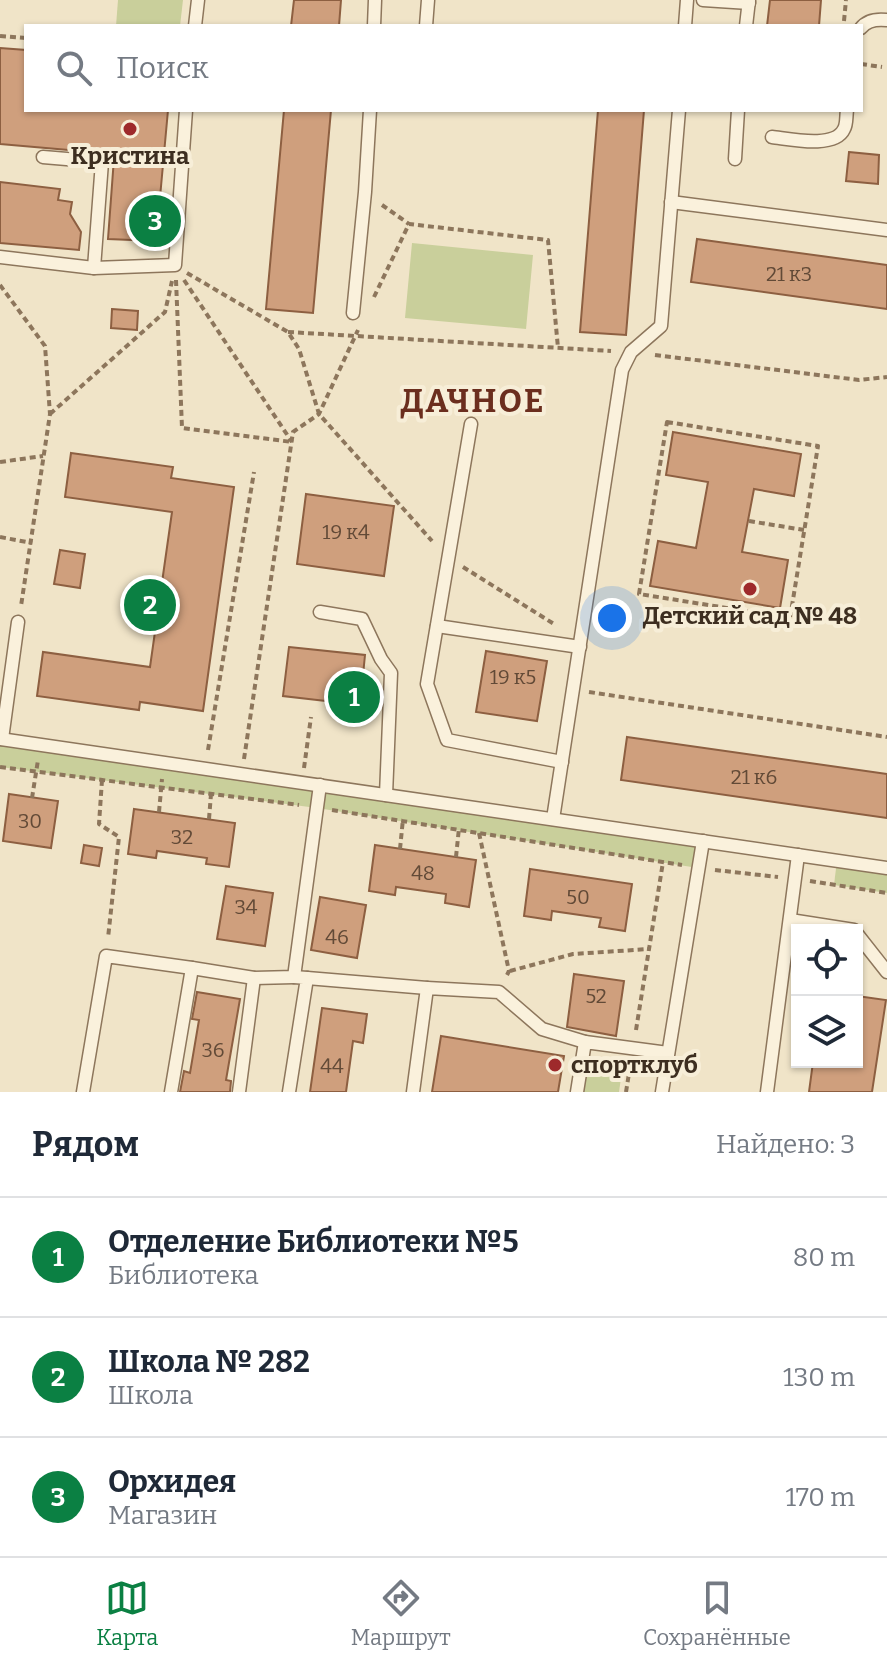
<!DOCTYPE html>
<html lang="ru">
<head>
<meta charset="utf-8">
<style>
	:root { --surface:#fff; --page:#f2f2f3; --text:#1f2937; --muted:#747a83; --line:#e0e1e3; --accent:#0b8043 }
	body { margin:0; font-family:Bitter,serif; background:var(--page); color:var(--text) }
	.controls { position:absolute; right:24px; bottom:24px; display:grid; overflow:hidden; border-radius:0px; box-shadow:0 2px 6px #0004 }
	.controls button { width:72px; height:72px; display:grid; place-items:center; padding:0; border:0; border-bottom:2px solid var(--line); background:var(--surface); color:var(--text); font:40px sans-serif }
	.you { position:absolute; left:612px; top:618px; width:28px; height:28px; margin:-20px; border:6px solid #fff; border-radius:50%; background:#1a73e8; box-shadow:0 0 0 12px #1a73e833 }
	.badge { display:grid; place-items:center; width:52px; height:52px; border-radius:50%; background:var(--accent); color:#fff; font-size:26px; font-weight:700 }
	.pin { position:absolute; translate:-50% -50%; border:4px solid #fff; box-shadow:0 2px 8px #0006 }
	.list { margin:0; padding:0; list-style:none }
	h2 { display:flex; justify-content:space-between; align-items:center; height:104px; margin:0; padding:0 32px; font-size:34px }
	h2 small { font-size:26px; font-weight:400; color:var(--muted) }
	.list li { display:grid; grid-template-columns:52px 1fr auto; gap:24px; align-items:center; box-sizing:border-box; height:120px; padding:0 32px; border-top:2px solid var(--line) }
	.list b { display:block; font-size:30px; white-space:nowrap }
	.list p { margin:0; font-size:26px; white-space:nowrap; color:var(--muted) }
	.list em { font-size:26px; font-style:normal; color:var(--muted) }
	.icon { flex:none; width:44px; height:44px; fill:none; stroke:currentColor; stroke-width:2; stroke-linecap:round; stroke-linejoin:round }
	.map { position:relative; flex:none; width:887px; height:1092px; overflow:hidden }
	.search { position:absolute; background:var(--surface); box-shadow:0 2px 6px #0004; left:24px; right:24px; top:24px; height:88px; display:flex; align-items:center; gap:20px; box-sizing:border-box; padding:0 28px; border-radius:0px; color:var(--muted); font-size:30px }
	.sheet { height:464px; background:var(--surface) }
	nav { display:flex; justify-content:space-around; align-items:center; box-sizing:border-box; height:112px; border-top:2px solid var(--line); background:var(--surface); font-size:22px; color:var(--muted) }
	nav a { display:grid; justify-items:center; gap:4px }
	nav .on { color:var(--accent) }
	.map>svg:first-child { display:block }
</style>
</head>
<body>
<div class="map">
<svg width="887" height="1092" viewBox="0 0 887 1092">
	<rect width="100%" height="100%" fill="#f0e4c8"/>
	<g fill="#c9cf9b">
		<path d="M118,0H183L180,26H116Z"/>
		<path d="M412,243L533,255L526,329L405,318Z"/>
		<path d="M0,739L703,841L698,868L317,808L0,767Z"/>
		<path d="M837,860L887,868V893L834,885Z"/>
		<path d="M591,1060L623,1064L619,1092H583L587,1063Z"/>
	</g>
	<g fill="#cf9f7d" stroke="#8d5f41" stroke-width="2">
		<path d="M294,0H341L339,26H291Z"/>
		<path d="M770,0H821L819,26H767Z"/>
		<path d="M0,48L26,50V110H168L156,241L108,239L114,158L103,153L0,144Z"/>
		<path d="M284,110H331L313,313L266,309Z"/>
		<path d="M598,110H644L626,335L580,332Z"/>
		<path d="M849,152L879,155L878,184L846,181Z"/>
		<path d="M0,182L60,189L58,200L72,202L70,214L81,232L79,250L0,243Z"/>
		<path d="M697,239L887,265V309L691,282Z"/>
		<path d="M112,309L138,311L137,330L111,328Z"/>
		<path d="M673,432L801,454L794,496L754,489L742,552L788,560L780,608L650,586L658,541L696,548L708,482L666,475Z"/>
		<path d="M71,453L173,467L171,478L234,487L203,711L140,702L139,710L37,696L43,652L150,667L172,512L65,497Z"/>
		<path d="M306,494L394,506L384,576L297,564Z"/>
		<path d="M60,550L85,554L80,588L54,584Z"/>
		<path d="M289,647L365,655L360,705L283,696Z"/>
		<path d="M486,651L547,661L537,721L476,712Z"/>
		<path d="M627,737L887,774V818L621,780Z"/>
		<path d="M9,794L58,801L51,848L3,841Z"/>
		<path d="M134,809L235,823L229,867L206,864L207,858L157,851L156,858L128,854Z"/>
		<path d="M84,845L102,848L99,866L81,863Z"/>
		<path d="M375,845L476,860L469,907L445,903L446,894L396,887L395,895L369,891Z"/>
		<path d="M530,869L632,884L625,931L599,927L601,918L552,911L551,920L524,916Z"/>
		<path d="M226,886L273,893L265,946L217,939Z"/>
		<path d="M320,897L366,905L357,958L311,950Z"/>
		<path d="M574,974L624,981L616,1036L567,1027Z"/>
		<path d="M197,992L240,999L226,1080L231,1081L230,1092H180L184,1071L190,1073L199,1020L192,1019Z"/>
		<path d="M857,996L886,1000L872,1092H809L813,1062H857Z"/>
		<path d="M322,1008L367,1014L363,1043L353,1041L346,1092H310Z"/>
		<path d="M441,1036L564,1056L558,1092H432Z"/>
	</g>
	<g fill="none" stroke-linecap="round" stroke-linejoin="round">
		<defs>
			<g id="service">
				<path d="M703,0L749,3"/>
				<path d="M195,26L198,0"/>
				<path d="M374,26L375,0"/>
				<path d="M426,26L428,0"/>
				<path d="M685,26L687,0"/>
				<path d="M746,26L749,0"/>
				<path d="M861,28C867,20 878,19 887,20"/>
				<path d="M772,137C790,139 835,149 844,129C847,124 846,116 847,110"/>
				<path d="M43,157L102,162L94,268"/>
				<path d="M735,159L738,110"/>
				<path d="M671,202L887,230"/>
				<path d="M0,257L94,268L175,265L186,110"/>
				<path d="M353,313L365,192L370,110"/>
				<path d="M471,424L427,684L447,740L562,762"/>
				<path d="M320,612L362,619L381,659L391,673L386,795"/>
				<path d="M437,626L580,647"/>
				<path d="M0,739L887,868"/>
				<path d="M2,739L18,622"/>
				<path d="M553,819L622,370L631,352L661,326L679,110"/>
				<path d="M790,920L854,930"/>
				<path d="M857,934L887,972"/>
				<path d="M307,978L427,988"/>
				<path d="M83,1092L106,956L192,968"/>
				<path d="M171,1092L192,968L254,978L294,977L320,785"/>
				<path d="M239,1092L254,978"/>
				<path d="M289,1092L307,978L294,977"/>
				<path d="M413,1092L427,988L499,992L542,1029L585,1042"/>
				<path d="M577,1092L585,1042L668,1053"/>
				<path d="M662,1092L703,841"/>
				<path d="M767,1092L798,855"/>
			</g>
		</defs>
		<use href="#service" stroke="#8d765c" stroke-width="15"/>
		<g stroke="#8d765c" stroke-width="4" stroke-dasharray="6 4" stroke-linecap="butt">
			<path d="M844,21L846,0"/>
			<path d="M0,36L26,38"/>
			<path d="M861,64L882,67"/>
			<path d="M382,205L409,224"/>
			<path d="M187,273L288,332L299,349L319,414L432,541"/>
			<path d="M176,280L182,428L292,442"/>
			<path d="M184,280L292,442"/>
			<path d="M0,285L45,346L50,414L21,606"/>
			<path d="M374,297L409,224L548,240L558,348"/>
			<path d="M288,332L611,351"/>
			<path d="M655,355L859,380L887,377"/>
			<path d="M50,414L165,312L172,281"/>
			<path d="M667,422L818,446L790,618L639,594Z"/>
			<path d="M0,462L43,456"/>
			<path d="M749,521L804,530"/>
			<path d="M0,537L32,543"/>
			<path d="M463,567L554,624"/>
			<path d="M589,692L887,737"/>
			<path d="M208,750L254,472"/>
			<path d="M244,759L293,432L319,414L358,330"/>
			<path d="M0,767L299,805"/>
			<path d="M304,768L311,717"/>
			<path d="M102,780L99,824L119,837L108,938"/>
			<path d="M32,798L38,760"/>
			<path d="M332,810L682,865"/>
			<path d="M159,812L162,779"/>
			<path d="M209,819L211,794"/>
			<path d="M479,833L509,971L507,975"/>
			<path d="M400,849L403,819"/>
			<path d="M456,857L459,828"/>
			<path d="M715,870L778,877"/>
			<path d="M810,881L887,893"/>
			<path d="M510,971L573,954L649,949"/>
			<path d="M636,1030L663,862"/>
			<path d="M626,1092L630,1067"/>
		</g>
		<use href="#service" stroke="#faf1dc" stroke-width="12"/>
	</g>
	<g fill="#9e2a2b" stroke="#f7eed8" stroke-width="3">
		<circle cx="130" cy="129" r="8"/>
		<circle cx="750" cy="589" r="8"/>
		<circle cx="555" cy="1065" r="8"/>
	</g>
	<g text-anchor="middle" stroke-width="8" stroke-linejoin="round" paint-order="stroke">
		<g font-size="20" fill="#624a37">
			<text x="789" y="281">21 к3</text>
			<text x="346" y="539">19 к4</text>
			<text x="513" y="684">19 к5</text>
			<text x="754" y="784">21 к6</text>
			<text x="30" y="828">30</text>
			<text x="182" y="844">32</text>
			<text x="423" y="880">48</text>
			<text x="578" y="904">50</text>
			<text x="246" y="914">34</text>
			<text x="337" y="944">46</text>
			<text x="596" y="1003">52</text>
			<text x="213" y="1057">36</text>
			<text x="332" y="1073">44</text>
		</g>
		<g font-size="24" font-weight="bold" fill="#3d2e20" stroke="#f7eed8">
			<text x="130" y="164">Кристина</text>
			<text x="750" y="624">Детский сад № 48</text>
			<text x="571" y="1073" text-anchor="start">спортклуб</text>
		</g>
		<g font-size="32" font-weight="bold" letter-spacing="2" fill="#6b2e1e" stroke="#f7eed8">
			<text x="473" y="412">ДАЧНОЕ</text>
		</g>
	</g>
</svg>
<div class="controls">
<button><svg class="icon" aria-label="locate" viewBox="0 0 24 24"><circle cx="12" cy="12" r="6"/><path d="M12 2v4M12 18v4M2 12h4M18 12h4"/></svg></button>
<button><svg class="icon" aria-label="layers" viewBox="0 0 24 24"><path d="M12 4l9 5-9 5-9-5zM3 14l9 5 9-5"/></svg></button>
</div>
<div class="you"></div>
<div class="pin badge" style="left:354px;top:697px">1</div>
<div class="pin badge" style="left:150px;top:605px">2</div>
<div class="pin badge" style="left:155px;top:221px">3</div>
<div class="search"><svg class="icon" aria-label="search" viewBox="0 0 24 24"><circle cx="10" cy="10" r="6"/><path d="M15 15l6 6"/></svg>Поиск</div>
</div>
<section class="sheet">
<h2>Рядом<small>Найдено: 3</small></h2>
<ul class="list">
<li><span class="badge">1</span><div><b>Отделение Библиотеки №5</b><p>Библиотека</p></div><em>80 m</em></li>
<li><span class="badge">2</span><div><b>Школа № 282</b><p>Школа</p></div><em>130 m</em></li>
<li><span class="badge">3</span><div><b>Орхидея</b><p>Магазин</p></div><em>170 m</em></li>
</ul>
</section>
<nav>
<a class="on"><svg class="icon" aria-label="map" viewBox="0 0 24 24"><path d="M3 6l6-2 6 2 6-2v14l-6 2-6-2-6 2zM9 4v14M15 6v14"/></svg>Карта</a>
<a><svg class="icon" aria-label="directions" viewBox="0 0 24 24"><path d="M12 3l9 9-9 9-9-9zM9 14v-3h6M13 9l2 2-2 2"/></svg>Маршрут</a>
<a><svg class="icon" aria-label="saved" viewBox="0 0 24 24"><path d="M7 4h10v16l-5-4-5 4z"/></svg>Сохранённые</a>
</nav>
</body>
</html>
